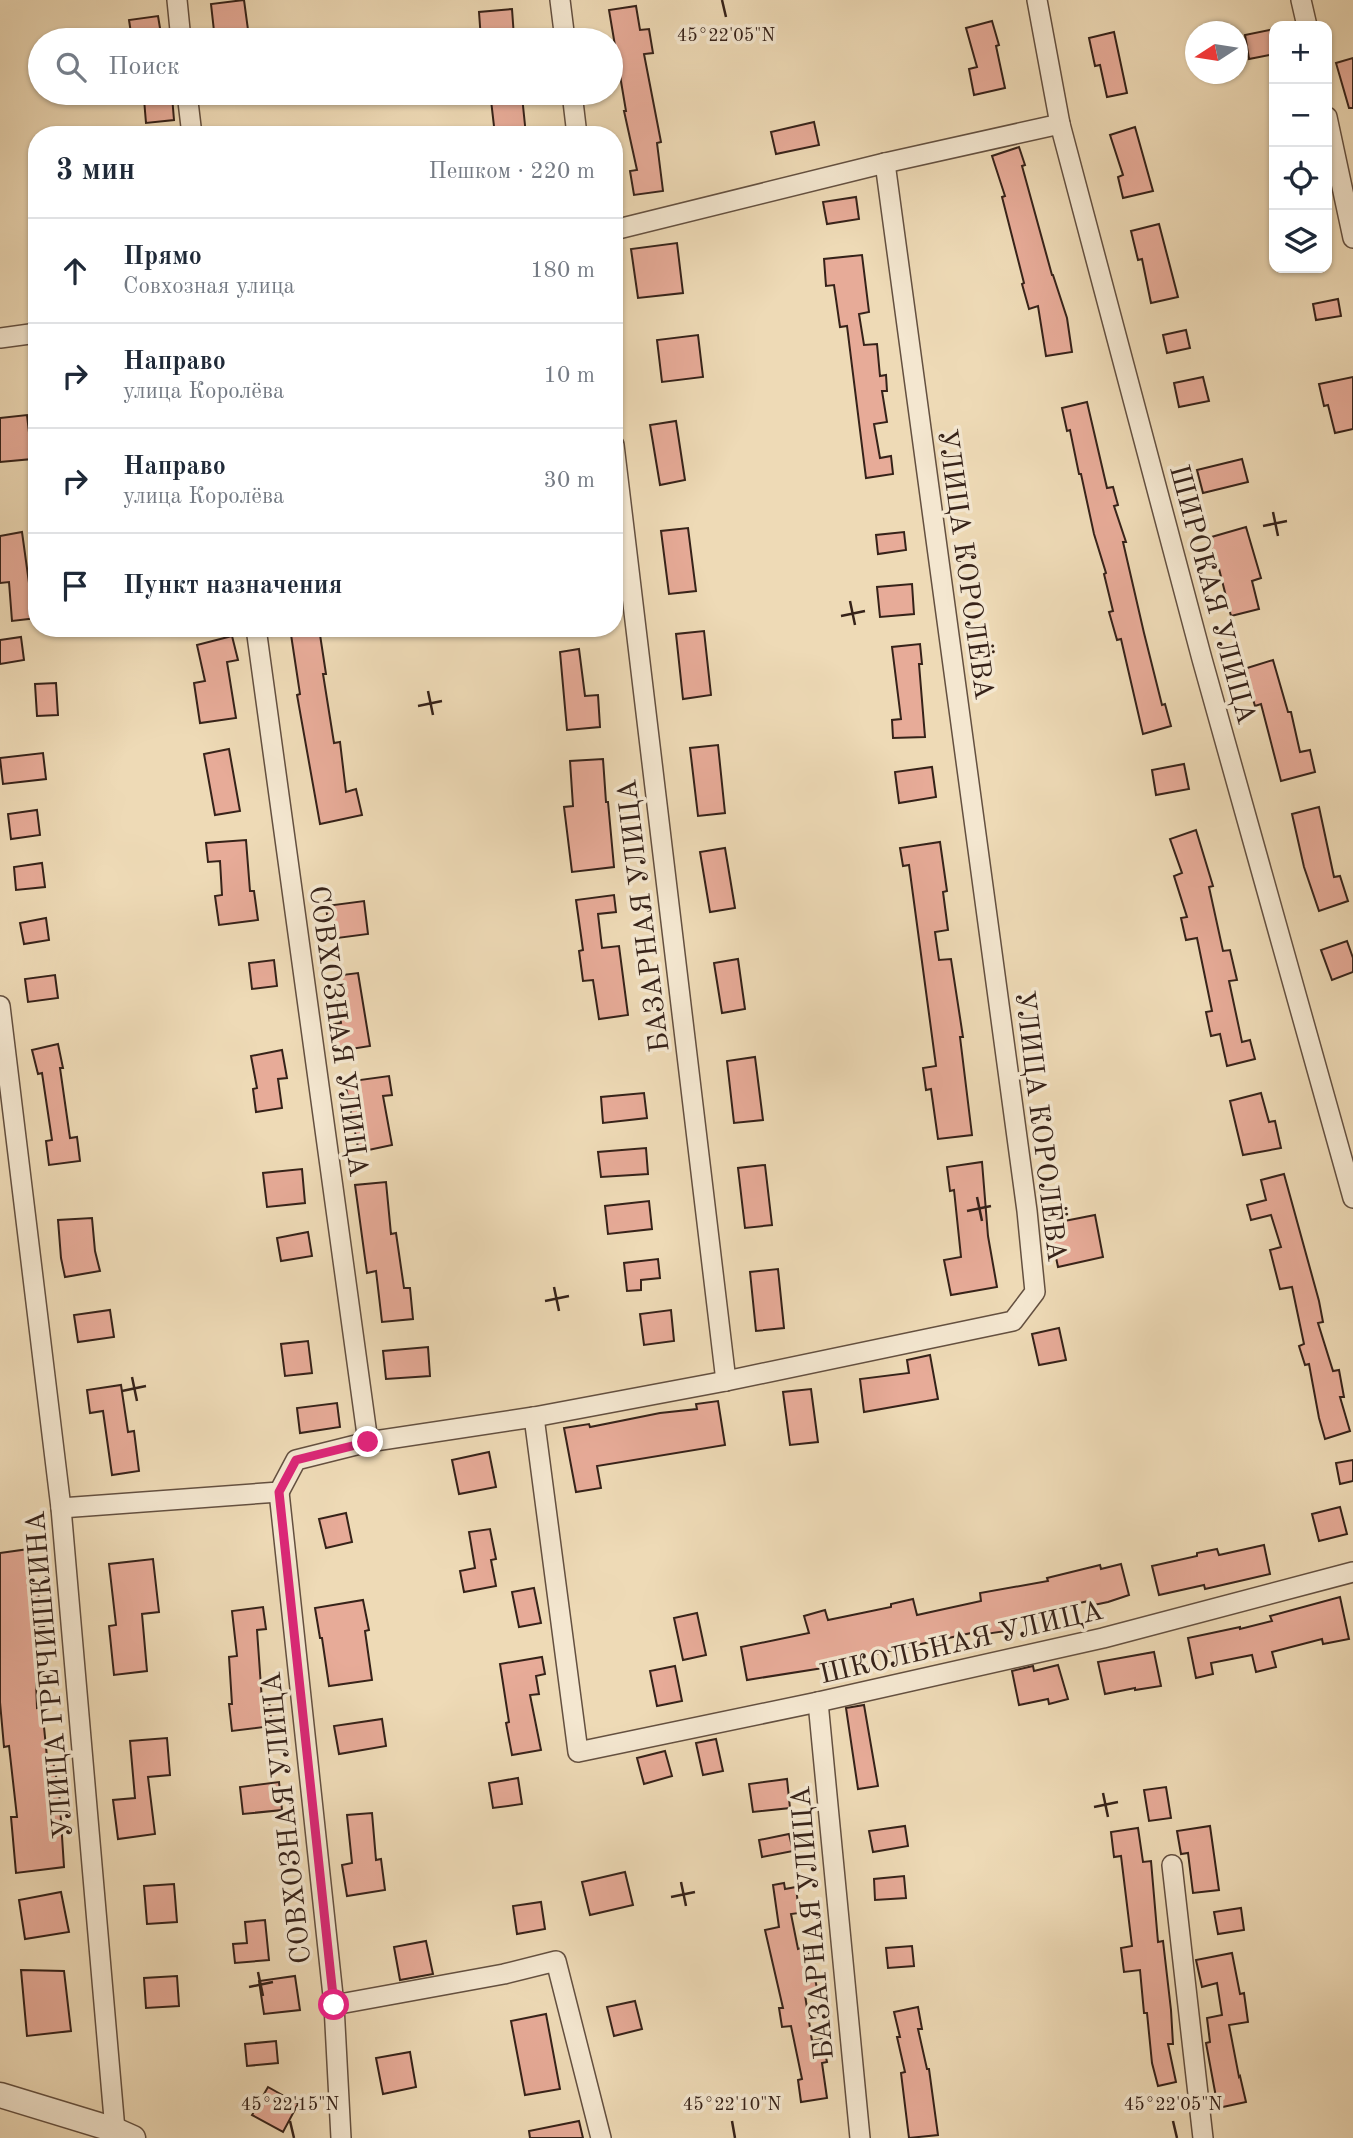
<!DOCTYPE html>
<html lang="ru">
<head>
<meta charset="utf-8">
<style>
	:root { --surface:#fff; --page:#f2f2f3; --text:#1f2937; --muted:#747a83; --line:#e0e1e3 }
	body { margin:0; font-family:"Old Standard TT",serif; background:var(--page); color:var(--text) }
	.controls { position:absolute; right:21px; top:21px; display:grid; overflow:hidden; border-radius:14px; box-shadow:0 2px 5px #0004 }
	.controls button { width:63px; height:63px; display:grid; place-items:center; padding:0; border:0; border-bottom:2px solid var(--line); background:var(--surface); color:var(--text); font:35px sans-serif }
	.compass { position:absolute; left:1185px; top:21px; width:63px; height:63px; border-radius:50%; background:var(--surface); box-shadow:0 2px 5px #0004; rotate:258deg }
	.stop { position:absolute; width:21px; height:21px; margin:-16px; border:5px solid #db2777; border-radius:50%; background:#fff }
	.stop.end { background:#db2777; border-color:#fff; box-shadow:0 2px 7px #0008 }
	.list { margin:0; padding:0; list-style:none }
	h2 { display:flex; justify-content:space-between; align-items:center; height:91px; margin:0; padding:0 28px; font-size:30px }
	h2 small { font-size:23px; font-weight:400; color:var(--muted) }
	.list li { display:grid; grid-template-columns:46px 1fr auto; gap:21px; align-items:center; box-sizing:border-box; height:105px; padding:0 28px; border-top:2px solid var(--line) }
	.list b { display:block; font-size:26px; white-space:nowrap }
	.list p { margin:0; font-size:23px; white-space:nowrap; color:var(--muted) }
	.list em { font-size:23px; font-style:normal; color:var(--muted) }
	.icon { flex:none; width:38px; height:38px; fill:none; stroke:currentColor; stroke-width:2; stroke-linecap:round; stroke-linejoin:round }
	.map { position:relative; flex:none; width:1353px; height:2138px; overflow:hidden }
	.search { position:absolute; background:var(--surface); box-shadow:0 2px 5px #0004; left:28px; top:28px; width:595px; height:77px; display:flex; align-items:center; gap:18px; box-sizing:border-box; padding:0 24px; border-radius:38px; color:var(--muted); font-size:26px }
	.panel { position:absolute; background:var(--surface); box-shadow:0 2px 5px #0004; left:28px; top:126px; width:595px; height:511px; border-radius:28px }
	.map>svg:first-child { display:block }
</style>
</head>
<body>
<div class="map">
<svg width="1353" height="2138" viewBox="0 0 1353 2138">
	<rect width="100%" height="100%" fill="#eedab6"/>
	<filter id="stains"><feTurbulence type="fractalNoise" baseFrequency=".00286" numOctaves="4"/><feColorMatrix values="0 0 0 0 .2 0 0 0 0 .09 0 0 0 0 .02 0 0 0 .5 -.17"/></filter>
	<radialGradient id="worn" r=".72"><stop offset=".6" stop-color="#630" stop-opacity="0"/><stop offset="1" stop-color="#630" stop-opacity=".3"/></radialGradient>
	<g fill="#e7ab98" stroke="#362219" stroke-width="2">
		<path d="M244,0L249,37L215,40L211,4Z"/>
		<path d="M636,6L640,30L649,29L653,53L644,54L661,142L657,143L663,191L634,195L630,171L637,170L624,111H626L609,10Z"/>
		<path d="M512,9L514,37L481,40L479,12Z"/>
		<path d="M158,16L162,40H132L129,20Z"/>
		<path d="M992,21L999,45L996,46L1005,88L974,95L969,69L977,67L966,28Z"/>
		<path d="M1274,29V54L1249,59L1245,35Z"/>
		<path d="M1114,32L1127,93L1107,97L1100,65L1095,66L1089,38Z"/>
		<path d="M1353,58V108H1349L1336,63Z"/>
		<path d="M172,96L174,120L146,123L144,99Z"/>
		<path d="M522,96L526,135H495L491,100Z"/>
		<path d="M814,122L819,145L776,154L771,132Z"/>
		<path d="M1135,127L1153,191L1123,198L1118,177L1123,175L1110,135Z"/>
		<path d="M1019,147L1025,165L1022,166L1052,275H1053L1067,318L1072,352L1046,356L1038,306L1029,309L1022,284L1024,283L1002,197L1005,196L992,156Z"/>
		<path d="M856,197L859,219L827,224L823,202Z"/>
		<path d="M1159,224L1178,297L1151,303L1142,259L1138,260L1131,231Z"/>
		<path d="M677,243L683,293L638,298L631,249Z"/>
		<path d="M862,255L869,312L859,314L864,345L877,344L880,376L886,375L887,391H882L887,422L874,424L880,458L891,456L893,474L866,478L847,326L840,327L834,285L826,286L824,259Z"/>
		<path d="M1338,299L1341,316L1316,320L1313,304Z"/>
		<path d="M1186,330L1190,348L1167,353L1163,335Z"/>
		<path d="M698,335L703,377L662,382L657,340Z"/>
		<path d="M1203,377L1209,401L1179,407L1174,383Z"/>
		<path d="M1353,377V429L1335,433L1328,405L1324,406L1319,384Z"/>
		<path d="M1087,402L1107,488L1113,487L1118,505L1114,506L1126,542H1123L1144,633L1162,705L1165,704L1171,726L1143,734L1121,639L1117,640L1109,612L1113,611L1104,574L1106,573L1094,534L1081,474H1079L1070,430L1067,431L1062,408Z"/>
		<path d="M27,415L32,459L0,462V418Z"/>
		<path d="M676,421L685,480L660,485L650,425Z"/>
		<path d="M1242,459L1248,482L1203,493L1197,470Z"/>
		<path d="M1246,527L1261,578L1252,581L1259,609L1231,616L1216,557H1214L1208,538Z"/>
		<path d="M688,528L696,591L669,594L661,531Z"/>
		<path d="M22,532L29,583L37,582V618L12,621L9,582L0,583V536Z"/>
		<path d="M904,532L906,550L878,554L876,535Z"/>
		<path d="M912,584L914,614L880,617L877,587Z"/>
		<path d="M290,628H319L326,674H323L334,743L340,742L346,792L356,789L362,815L320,824L297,695L300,694Z"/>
		<path d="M704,631L711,695L683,699L676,634Z"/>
		<path d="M232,636L238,660L227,662L236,718L200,723L194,683L205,681L197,645Z"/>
		<path d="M21,637L24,660L0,664V640Z"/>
		<path d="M920,644L922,664H919L925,737L893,738L892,720L901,719L892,647Z"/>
		<path d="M579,649L585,696L598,695L600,727L567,730L560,652Z"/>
		<path d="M1273,660L1288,712H1291L1300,752L1310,750L1315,772L1281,781L1261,704L1255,706L1244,669Z"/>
		<path d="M56,683L58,715L37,716L35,684Z"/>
		<path d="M718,745L725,813L698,816L690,748Z"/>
		<path d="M229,749L240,811L215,815L204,754Z"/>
		<path d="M43,753L46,779L3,784L0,758Z"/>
		<path d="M603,759L606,802H608L614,867L572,872L564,807L573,806L570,761Z"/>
		<path d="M1184,764L1189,789L1156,795L1152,770Z"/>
		<path d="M932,767L936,797L899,803L895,772Z"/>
		<path d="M1319,807L1334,877L1340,876L1348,901L1319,911L1304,867L1292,814Z"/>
		<path d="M37,810L40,835L11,839L8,814Z"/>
		<path d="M1196,830L1213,886L1209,887L1223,951L1230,950L1237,980L1229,981L1242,1042L1250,1040L1255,1059L1227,1066L1220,1034L1211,1036L1206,1012L1212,1011L1197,938L1186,940L1181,918L1187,917L1174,876L1182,873L1170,839Z"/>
		<path d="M246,840L250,891H254L258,920L219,925L215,896L222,895L220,861L208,862L206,843Z"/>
		<path d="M940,842L947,891L943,892L948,930L935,932L939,960L951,959L963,1037H960L972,1135L938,1139L931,1089L926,1090L923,1068L936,1066L909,865L903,866L900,848Z"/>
		<path d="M725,848L735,908L710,912L700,852Z"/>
		<path d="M42,863L45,887L16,890L14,867Z"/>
		<path d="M614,895L616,912L598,914L602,948L619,946L628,1015L599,1019L593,980L583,981L579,951L583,950L576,900Z"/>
		<path d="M364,901L368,934L330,939L326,906Z"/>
		<path d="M46,918L49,940L24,944L20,923Z"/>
		<path d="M1347,941L1353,958V972L1332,980L1321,950Z"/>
		<path d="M738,959L745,1009L722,1013L714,963Z"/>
		<path d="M274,960L277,986L252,989L249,963Z"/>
		<path d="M358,973L370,1046L338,1051L334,1024L341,1023L334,976Z"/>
		<path d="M55,975L58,998L28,1002L25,979Z"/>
		<path d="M58,1044L63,1068H60L70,1138L77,1137L80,1161L49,1165L46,1141L52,1140L42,1073L38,1074L32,1050Z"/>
		<path d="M282,1050L287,1078L278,1079L282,1108L256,1112L253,1089L257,1088L251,1056Z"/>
		<path d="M755,1057L763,1120L734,1123L727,1061Z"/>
		<path d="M389,1076L392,1095L383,1096L392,1145L359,1152L345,1082Z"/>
		<path d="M644,1093L647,1118L603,1123L601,1097Z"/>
		<path d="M1261,1093L1269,1122L1275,1121L1281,1148L1243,1155L1230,1101Z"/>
		<path d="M646,1148L648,1174L601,1177L598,1152Z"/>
		<path d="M982,1162L988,1236L997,1287L951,1295L944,1260L961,1257L954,1190L950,1191L947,1167Z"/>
		<path d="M765,1165L772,1225L745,1228L738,1168Z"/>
		<path d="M302,1169L305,1203L267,1207L263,1173Z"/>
		<path d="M1284,1174L1319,1301L1323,1322L1318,1323L1333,1371L1339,1370L1344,1397H1340L1350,1431L1325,1439L1319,1418L1309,1364L1305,1365L1299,1346L1304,1344L1292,1287L1280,1289L1270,1250L1281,1247L1271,1215L1251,1220L1247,1205L1266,1200L1261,1180Z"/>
		<path d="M386,1182L391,1234L396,1233L404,1288H410L413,1319L382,1322L376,1271L367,1273L355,1185Z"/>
		<path d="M649,1201L652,1229L608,1234L605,1206Z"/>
		<path d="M1095,1215L1103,1257L1058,1267L1049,1224Z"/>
		<path d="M92,1218L95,1251L100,1271L65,1277L61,1258L58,1220Z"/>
		<path d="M308,1232L312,1256L281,1261L277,1238Z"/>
		<path d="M658,1259L660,1278L641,1280V1290L627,1291L624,1263Z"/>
		<path d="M778,1269L784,1328L756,1331L750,1272Z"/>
		<path d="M110,1310L114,1337L78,1342L74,1315Z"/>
		<path d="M671,1310L674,1341L644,1345L640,1314Z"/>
		<path d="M1059,1328L1066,1360L1039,1365L1032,1334Z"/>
		<path d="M308,1341L312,1373L285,1376L281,1344Z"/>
		<path d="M428,1347L430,1376L386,1379L383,1351Z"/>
		<path d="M930,1355L938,1399L864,1412L860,1379L909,1373L907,1360Z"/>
		<path d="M121,1385L128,1432L134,1431L139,1471L112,1475L103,1411L90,1413L87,1390Z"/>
		<path d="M811,1389L818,1442L790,1445L783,1392Z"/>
		<path d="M718,1401L725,1445L597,1466L601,1488L576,1492L564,1428L589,1424L590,1427L660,1413L697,1409L696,1404Z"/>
		<path d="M337,1403L340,1427L300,1433L297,1408Z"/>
		<path d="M489,1452L496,1487L459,1494L452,1460Z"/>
		<path d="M1353,1460V1481L1340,1484L1336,1463Z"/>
		<path d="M1340,1507L1347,1534L1319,1541L1312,1514Z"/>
		<path d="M346,1513L352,1542L326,1548L319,1519Z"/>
		<path d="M490,1529L496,1559L491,1560L496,1586L464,1592L460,1571L475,1568L469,1532Z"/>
		<path d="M1264,1545L1270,1574L1205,1589L1204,1585L1159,1595L1152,1566L1197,1556V1553L1217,1549L1219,1555Z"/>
		<path d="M29,1549L35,1592H38L44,1626L34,1627L37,1708L42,1707L47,1757H52L59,1790L64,1867L16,1873L11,1817H17L9,1746L4,1747L0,1702V1553Z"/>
		<path d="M153,1559L159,1612L142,1614L147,1671L114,1675L109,1626L116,1625L109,1564Z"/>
		<path d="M1121,1564L1129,1595L1108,1602L1089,1606L1088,1601L1039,1613L1040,1616L1005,1622L1006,1631L986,1634L985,1630L839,1662L823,1668L747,1680L741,1647L809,1633L804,1616L825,1610L828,1620L891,1607V1604L913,1599L917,1615L981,1601L980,1593L1048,1581L1047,1578L1100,1565L1101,1569Z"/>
		<path d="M534,1588L541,1623L519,1627L512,1592Z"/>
		<path d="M1340,1597L1349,1639L1323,1644L1322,1639L1272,1652L1276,1667L1256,1672L1252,1655L1211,1663L1213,1674L1196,1678L1188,1638L1240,1627V1629L1272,1621L1270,1616Z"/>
		<path d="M363,1600L369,1630L365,1631L372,1680L329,1686L322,1638H320L315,1608Z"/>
		<path d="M263,1607L266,1629L257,1630L262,1701L269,1700L272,1726L232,1731L229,1704H232L229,1657L237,1656L232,1611Z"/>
		<path d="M697,1613L706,1655L683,1660L674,1618Z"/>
		<path d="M1154,1652L1161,1686L1135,1690V1688L1105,1694L1098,1662Z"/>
		<path d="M542,1657L545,1674L536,1676L539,1694L530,1695L541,1750L512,1755L506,1723L509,1722L500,1664Z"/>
		<path d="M1058,1665L1068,1699L1049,1704L1048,1699L1019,1705L1012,1671L1033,1666L1034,1671Z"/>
		<path d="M675,1666L682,1701L657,1706L650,1671Z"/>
		<path d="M864,1705L878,1786L858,1789L846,1708Z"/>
		<path d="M382,1719L386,1746L339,1754L334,1726Z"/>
		<path d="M167,1738L170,1775L148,1777L155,1834L118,1839L113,1800L135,1798L130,1741Z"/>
		<path d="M716,1739L723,1771L703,1775L696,1743Z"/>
		<path d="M665,1751L672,1776L644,1784L637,1758Z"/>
		<path d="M518,1778L522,1804L493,1808L489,1783Z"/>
		<path d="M787,1779L790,1808L753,1812L749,1784Z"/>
		<path d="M279,1782L282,1810L243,1814L240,1787Z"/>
		<path d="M1166,1787L1171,1818L1149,1821L1144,1790Z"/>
		<path d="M372,1813L376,1860L381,1859L385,1890L347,1896L342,1865L352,1863L347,1815Z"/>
		<path d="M905,1826L908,1846L873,1852L869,1831Z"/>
		<path d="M1210,1826L1219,1890L1193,1893L1188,1853L1181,1854L1177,1831Z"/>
		<path d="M1138,1828L1143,1862L1151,1861L1158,1942L1163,1941L1171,2010L1173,2044H1168L1176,2082L1158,2086L1152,2063L1147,2013H1144L1140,1970L1124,1972L1121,1948L1132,1946L1121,1856L1114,1857L1111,1832Z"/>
		<path d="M789,1834L793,1851L762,1857L759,1840Z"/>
		<path d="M625,1872L633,1905L590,1915L582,1882Z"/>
		<path d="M904,1876L906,1898L875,1900L874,1879Z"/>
		<path d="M784,1883L785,1889L796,1887L799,1913L791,1914L798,1949L807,1946L818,1992L805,1995L812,2041L822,2039L827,2062L822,2063L827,2098L801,2102L798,2080L802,2079L791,2026L782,2027L779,2008H783L765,1930L779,1927L773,1885Z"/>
		<path d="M174,1884L177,1922L147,1924L144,1886Z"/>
		<path d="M61,1892L69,1932L25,1939L19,1900Z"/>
		<path d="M541,1902L545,1929L517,1934L513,1906Z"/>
		<path d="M1241,1908L1244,1930L1218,1934L1214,1912Z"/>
		<path d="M265,1920L269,1960L235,1963L233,1944L247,1943L245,1922Z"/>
		<path d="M426,1941L433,1974L400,1980L394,1947Z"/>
		<path d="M912,1946L914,1966L888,1968L886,1948Z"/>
		<path d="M1232,1953L1240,1994L1244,1993L1248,2022L1229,2025L1239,2077L1240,2076L1246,2102L1218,2108L1206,2043L1210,2042L1207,2018L1222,2015L1217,1983L1202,1987L1196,1960Z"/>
		<path d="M21,1970L64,1971L71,2031L27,2036Z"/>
		<path d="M177,1976L179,2006L146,2008L144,1978Z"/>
		<path d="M295,1976L300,2010L264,2014L259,1981Z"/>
		<path d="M635,2001L642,2029L614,2036L607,2007Z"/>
		<path d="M918,2007L922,2029H918L927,2069H929L938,2135L909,2138L901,2073L905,2072L897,2037H900L894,2012Z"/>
		<path d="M546,2014L560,2089L525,2095L511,2021Z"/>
		<path d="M276,2041L278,2063L247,2066L245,2044Z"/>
		<path d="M410,2052L416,2087L383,2094L376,2058Z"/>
		<path d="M268,2087L298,2104L283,2132L252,2115Z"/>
		<path d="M579,2121L583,2138H530L529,2131Z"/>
	</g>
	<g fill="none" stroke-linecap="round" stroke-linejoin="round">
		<defs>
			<g id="minor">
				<path d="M177,0L181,40"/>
				<path d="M560,0L565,40"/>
				<path d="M1037,0L1060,124L1202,659L1353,1198"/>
				<path d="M1301,0L1307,26"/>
				<path d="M187,93L192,135"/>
				<path d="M572,93L577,135"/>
				<path d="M1327,117L1353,238"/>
				<path d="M614,230L885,163L1060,124"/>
				<path d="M0,338L37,333"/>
				<path d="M614,445L726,1381"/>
				<path d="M256,628L368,1442"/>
				<path d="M0,1006L61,1508L115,2130"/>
				<path d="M534,1417L578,1752L818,1702L1103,1638L1353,1572"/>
				<path d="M279,1492L334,2005L341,2138"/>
				<path d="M61,1508L279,1492L296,1460L368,1442L534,1417L726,1381L1013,1321L1035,1292L1027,1211L885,163"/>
				<path d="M818,1702L860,2138"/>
				<path d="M1172,1865L1203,2138"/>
				<path d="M334,2005L504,1974L556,1961L601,2138"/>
			</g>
			<path id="tertiary" d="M0,2095L115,2130L133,2138"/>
		</defs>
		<use href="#minor" stroke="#645040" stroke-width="22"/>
		<use href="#tertiary" stroke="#645040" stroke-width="27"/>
		<use href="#minor" stroke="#f4e7d0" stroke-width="19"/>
		<use href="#tertiary" stroke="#f4e7d0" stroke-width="24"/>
	</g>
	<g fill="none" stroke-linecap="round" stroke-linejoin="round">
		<path stroke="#db2777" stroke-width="9" d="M334,2005L279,1492L296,1460L368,1442"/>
	</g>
	<path fill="none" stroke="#362219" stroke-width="2.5" d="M722,0L726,17M1273,512L1278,536M1263,526L1287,521M850,601L855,625M841,616L865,611M428,691L433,715M418,706L442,701M977,1197L982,1221M967,1211L991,1206M554,1287L559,1311M545,1301L569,1296M132,1377L137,1401M122,1391L146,1386M1103,1793L1108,1817M1094,1807L1118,1802M681,1882L686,1906M671,1897L695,1892M258,1972L263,1996M249,1987L273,1982M290,2121L294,2138M732,2121L735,2138M1173,2121L1177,2138"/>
	<g text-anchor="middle" stroke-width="7" stroke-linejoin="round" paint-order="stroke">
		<g font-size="28" fill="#362219" stroke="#f4e7d0">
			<text transform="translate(967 564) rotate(82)" y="10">УЛИЦА КОРОЛЁВА</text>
			<text transform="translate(1214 594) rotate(75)" y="10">ШИРОКАЯ УЛИЦА</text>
			<text transform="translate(642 916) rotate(-97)" y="10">БАЗАРНАЯ УЛИЦА</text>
			<text transform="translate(340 1031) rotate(82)" y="10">СОВХОЗНАЯ УЛИЦА</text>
			<text transform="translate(1042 1126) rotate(83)" y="10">УЛИЦА КОРОЛЁВА</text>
			<text transform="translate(961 1641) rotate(-13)" y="10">ШКОЛЬНАЯ УЛИЦА</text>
			<text transform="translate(48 1675) rotate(-95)" y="10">УЛИЦА ГРЕЧИШКИНА</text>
			<text transform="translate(285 1818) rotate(-96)" y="10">СОВХОЗНАЯ УЛИЦА</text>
			<text transform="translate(811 1923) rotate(-95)" y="10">БАЗАРНАЯ УЛИЦА</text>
		</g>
	</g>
	<g font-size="18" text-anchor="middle" fill="#362219" stroke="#f4e7d0" stroke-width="7" stroke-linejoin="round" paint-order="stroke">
		<text x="726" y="41">45°22'05"N</text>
		<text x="290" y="2110">45°22'15"N</text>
		<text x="732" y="2110">45°22'10"N</text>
		<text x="1173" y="2110">45°22'05"N</text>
	</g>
	<rect width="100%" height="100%" filter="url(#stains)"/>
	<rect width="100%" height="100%" fill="url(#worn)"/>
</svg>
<div class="controls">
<button>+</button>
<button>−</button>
<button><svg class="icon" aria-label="locate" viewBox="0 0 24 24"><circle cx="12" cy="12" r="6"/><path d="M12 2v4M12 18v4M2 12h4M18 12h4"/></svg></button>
<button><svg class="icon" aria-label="layers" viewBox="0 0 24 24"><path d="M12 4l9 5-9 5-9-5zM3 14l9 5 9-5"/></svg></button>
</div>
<svg class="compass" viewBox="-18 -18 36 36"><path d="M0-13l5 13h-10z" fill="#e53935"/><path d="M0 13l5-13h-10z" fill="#747a83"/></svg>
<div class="stop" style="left:334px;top:2005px"></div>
<div class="stop end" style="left:368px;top:1442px"></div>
<div class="search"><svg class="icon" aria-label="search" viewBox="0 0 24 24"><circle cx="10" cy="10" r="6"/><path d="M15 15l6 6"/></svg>Поиск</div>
<section class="panel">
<h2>3 мин<small>Пешком · 220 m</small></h2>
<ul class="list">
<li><svg class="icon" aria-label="ahead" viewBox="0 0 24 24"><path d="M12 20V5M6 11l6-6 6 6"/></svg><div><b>Прямо</b><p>Совхозная улица</p></div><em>180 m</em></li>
<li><svg class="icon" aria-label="right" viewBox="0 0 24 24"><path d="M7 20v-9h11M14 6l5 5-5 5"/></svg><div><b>Направо</b><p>улица Королёва</p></div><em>10 m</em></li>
<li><svg class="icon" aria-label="right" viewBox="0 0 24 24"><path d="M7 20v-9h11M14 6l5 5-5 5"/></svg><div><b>Направо</b><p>улица Королёва</p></div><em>30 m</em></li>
<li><svg class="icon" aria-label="arrive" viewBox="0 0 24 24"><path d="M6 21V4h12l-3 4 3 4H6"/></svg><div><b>Пункт назначения</b></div></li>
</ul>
</section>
</div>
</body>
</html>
